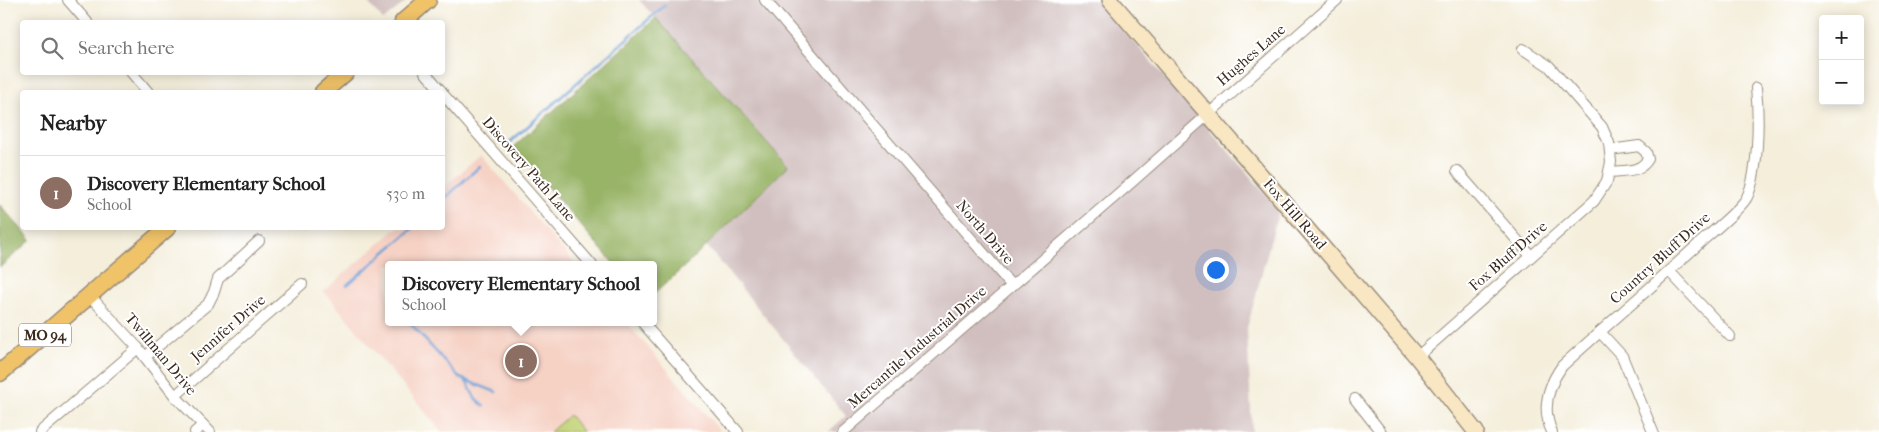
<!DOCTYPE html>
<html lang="en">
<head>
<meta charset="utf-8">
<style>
	:root { --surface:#fff; --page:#f6f6f6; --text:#222; --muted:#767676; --line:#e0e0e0; --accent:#c8321e }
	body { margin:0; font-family:"IM FELL French Canon",serif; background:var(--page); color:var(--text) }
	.controls { position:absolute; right:15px; top:15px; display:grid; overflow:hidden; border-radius:5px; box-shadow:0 2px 12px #0003 }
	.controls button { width:45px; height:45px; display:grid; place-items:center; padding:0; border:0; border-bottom:1px solid var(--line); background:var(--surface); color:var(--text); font:25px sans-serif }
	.you { position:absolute; left:1215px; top:269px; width:18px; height:18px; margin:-12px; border:4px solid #fff; border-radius:50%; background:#1a73e8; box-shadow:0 0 0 8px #1a73e833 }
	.badge { display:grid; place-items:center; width:32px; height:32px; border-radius:50%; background:var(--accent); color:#fff; font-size:16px; font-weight:700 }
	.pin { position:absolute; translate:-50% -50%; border:2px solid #fff; box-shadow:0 1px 5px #0006 }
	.popup { position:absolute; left:385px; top:261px; width:272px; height:65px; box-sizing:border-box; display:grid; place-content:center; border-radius:5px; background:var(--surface); filter:drop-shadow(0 1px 4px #0005); font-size:16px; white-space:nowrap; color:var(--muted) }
	.popup b { font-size:19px; color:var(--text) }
	.popup::after { content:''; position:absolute; left:50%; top:100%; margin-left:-10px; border:10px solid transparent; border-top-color:var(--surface) }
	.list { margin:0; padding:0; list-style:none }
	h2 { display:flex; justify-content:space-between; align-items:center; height:65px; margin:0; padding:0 20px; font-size:21px }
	h2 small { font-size:16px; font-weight:400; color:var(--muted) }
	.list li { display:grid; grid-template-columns:32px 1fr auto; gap:15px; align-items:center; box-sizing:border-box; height:75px; padding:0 20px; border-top:1px solid var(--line) }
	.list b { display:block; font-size:19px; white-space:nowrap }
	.list p { margin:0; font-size:16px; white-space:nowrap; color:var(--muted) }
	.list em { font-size:16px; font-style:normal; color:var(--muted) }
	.icon { flex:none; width:28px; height:28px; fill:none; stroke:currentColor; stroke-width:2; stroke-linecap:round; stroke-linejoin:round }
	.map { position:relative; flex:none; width:1879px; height:432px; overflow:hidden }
	.search { position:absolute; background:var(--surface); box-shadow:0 2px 12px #0003; left:20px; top:20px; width:425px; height:55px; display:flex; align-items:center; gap:12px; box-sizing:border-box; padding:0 18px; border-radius:5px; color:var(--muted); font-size:19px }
	.panel { position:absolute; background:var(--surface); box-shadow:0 2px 12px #0003; left:20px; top:90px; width:425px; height:140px; border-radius:5px }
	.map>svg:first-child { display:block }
</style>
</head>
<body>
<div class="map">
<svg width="1879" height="432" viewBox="0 0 1879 432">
	<rect width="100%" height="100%" fill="#fff"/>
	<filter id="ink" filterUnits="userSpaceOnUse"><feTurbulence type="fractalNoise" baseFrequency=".02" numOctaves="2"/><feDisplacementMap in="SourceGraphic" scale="10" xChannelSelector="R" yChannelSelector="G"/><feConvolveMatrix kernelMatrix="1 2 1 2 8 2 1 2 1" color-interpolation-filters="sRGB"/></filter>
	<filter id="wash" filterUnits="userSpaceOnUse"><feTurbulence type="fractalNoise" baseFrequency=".0096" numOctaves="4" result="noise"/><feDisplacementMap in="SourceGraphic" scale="20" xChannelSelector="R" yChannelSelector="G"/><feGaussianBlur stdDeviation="1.12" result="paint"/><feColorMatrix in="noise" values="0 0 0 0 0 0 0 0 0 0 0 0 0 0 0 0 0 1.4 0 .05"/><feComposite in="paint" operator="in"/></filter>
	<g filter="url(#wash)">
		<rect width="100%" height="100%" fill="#f4eedb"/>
		<path fill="#f6d2c5" d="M481,155L576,265H388V322H626L721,432H442L324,291L397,228H442L443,188Z"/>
		<g fill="#d1bfbf">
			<path d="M366,0H408L383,20Z"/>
			<path d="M639,0H1098L1279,210L1247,328L1252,432H828L846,416L707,246L788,166Z"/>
		</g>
		<path fill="#c1d274" stroke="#7e7e49" d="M569,415L583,432H550Z"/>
		<g fill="#98b466" stroke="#6a6f42">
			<path d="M656,18L788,166L697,255L654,294V265H615L513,147Z"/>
			<path d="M0,205L31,240L0,267Z"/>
		</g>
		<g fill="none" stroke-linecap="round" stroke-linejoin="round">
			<g stroke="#6da1d9" stroke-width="2.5">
				<path d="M509,143L665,5"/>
				<path d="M442,201L480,166"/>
				<path d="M347,285L413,228"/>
				<path d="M409,322L460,378L496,392"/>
				<path d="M466,381L475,398L484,406"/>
			</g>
		</g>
	</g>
	<g filter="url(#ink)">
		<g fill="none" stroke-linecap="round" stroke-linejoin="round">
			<defs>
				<g id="street">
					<path d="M68,0L87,22"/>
					<path d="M765,0L1011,285"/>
					<path d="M131,72L148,92"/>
					<path d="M425,72L442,92"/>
					<path d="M442,93L592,265"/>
					<path d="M1457,171L1531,256"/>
					<path d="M1609,172C1624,170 1640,173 1648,159L1646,152L1639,146L1610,150"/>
					<path d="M1669,271L1730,336"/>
					<path d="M90,296L138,348L175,396L210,432"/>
					<path d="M642,322L738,432"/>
					<path d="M1600,332L1622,356L1653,432"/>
					<path d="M145,357L208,304L214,292L218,279L259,241"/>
					<path d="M1417,357L1594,201L1607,181L1611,162L1609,143L1602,127L1549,66L1523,49"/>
					<path d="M175,396L302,284"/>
					<path d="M1355,399L1381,432"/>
					<path d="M40,432L138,348"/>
					<path d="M195,432L203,425"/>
					<path d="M843,432L1133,181L1337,0"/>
					<path d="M1552,432C1541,408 1548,386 1562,366C1608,324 1655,284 1701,242C1711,233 1743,207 1747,197C1759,172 1759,115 1756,88"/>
				</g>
				<path id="secondary" d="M1110,0L1417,357L1476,432"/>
				<g id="primary">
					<path d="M403,22L428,0"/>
					<path d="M323,92L346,72"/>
					<path d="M0,373L167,228"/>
				</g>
			</defs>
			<use href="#street" stroke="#988c7c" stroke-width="12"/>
			<use href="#secondary" stroke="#988c7c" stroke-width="18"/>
			<use href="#primary" stroke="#988c7c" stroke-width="19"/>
			<use href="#street" stroke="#fff" stroke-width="10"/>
			<use href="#secondary" stroke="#f9e7c3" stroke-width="15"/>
			<use href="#primary" stroke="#f0c369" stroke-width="16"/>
		</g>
	</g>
	<g text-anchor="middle" stroke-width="4" stroke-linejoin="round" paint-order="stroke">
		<rect fill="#fff" stroke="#766a62" stroke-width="1" x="19" y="323.5" width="52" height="23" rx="4"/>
		<g font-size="14" font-weight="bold" fill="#3b2a1e">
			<text x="45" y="340">MO 94</text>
		</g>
		<g font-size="15" fill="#3b2a1e" stroke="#fff">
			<text transform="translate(1251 55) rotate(-41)" y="5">Hughes Lane</text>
			<text transform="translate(529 169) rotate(49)" y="5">Discovery Path Lane</text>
			<text transform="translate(1295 214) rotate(49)" y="5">Fox Hill Road</text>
			<text transform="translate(985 232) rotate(49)" y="5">North Drive</text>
			<text transform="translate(1508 256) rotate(-41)" y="5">Fox Bluff Drive</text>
			<text transform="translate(1660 258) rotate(-42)" y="5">Country Bluff Drive</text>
			<text transform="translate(228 328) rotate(-41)" y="5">Jennifer Drive</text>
			<text transform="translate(917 347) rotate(-41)" y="5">Mercantile Industrial Drive</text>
			<text transform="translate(161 354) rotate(50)" y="5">Twillman Drive</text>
		</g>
	</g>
</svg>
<div class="controls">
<button>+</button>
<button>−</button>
</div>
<div class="you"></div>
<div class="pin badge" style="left:521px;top:361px;background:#8d6e63">1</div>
<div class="popup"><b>Discovery Elementary School</b>School</div>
<div class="search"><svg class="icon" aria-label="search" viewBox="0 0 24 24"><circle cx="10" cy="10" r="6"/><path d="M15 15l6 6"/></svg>Search here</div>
<section class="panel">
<h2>Nearby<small></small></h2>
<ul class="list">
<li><span class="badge" style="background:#8d6e63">1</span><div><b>Discovery Elementary School</b><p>School</p></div><em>530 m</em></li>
</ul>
</section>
</div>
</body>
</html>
